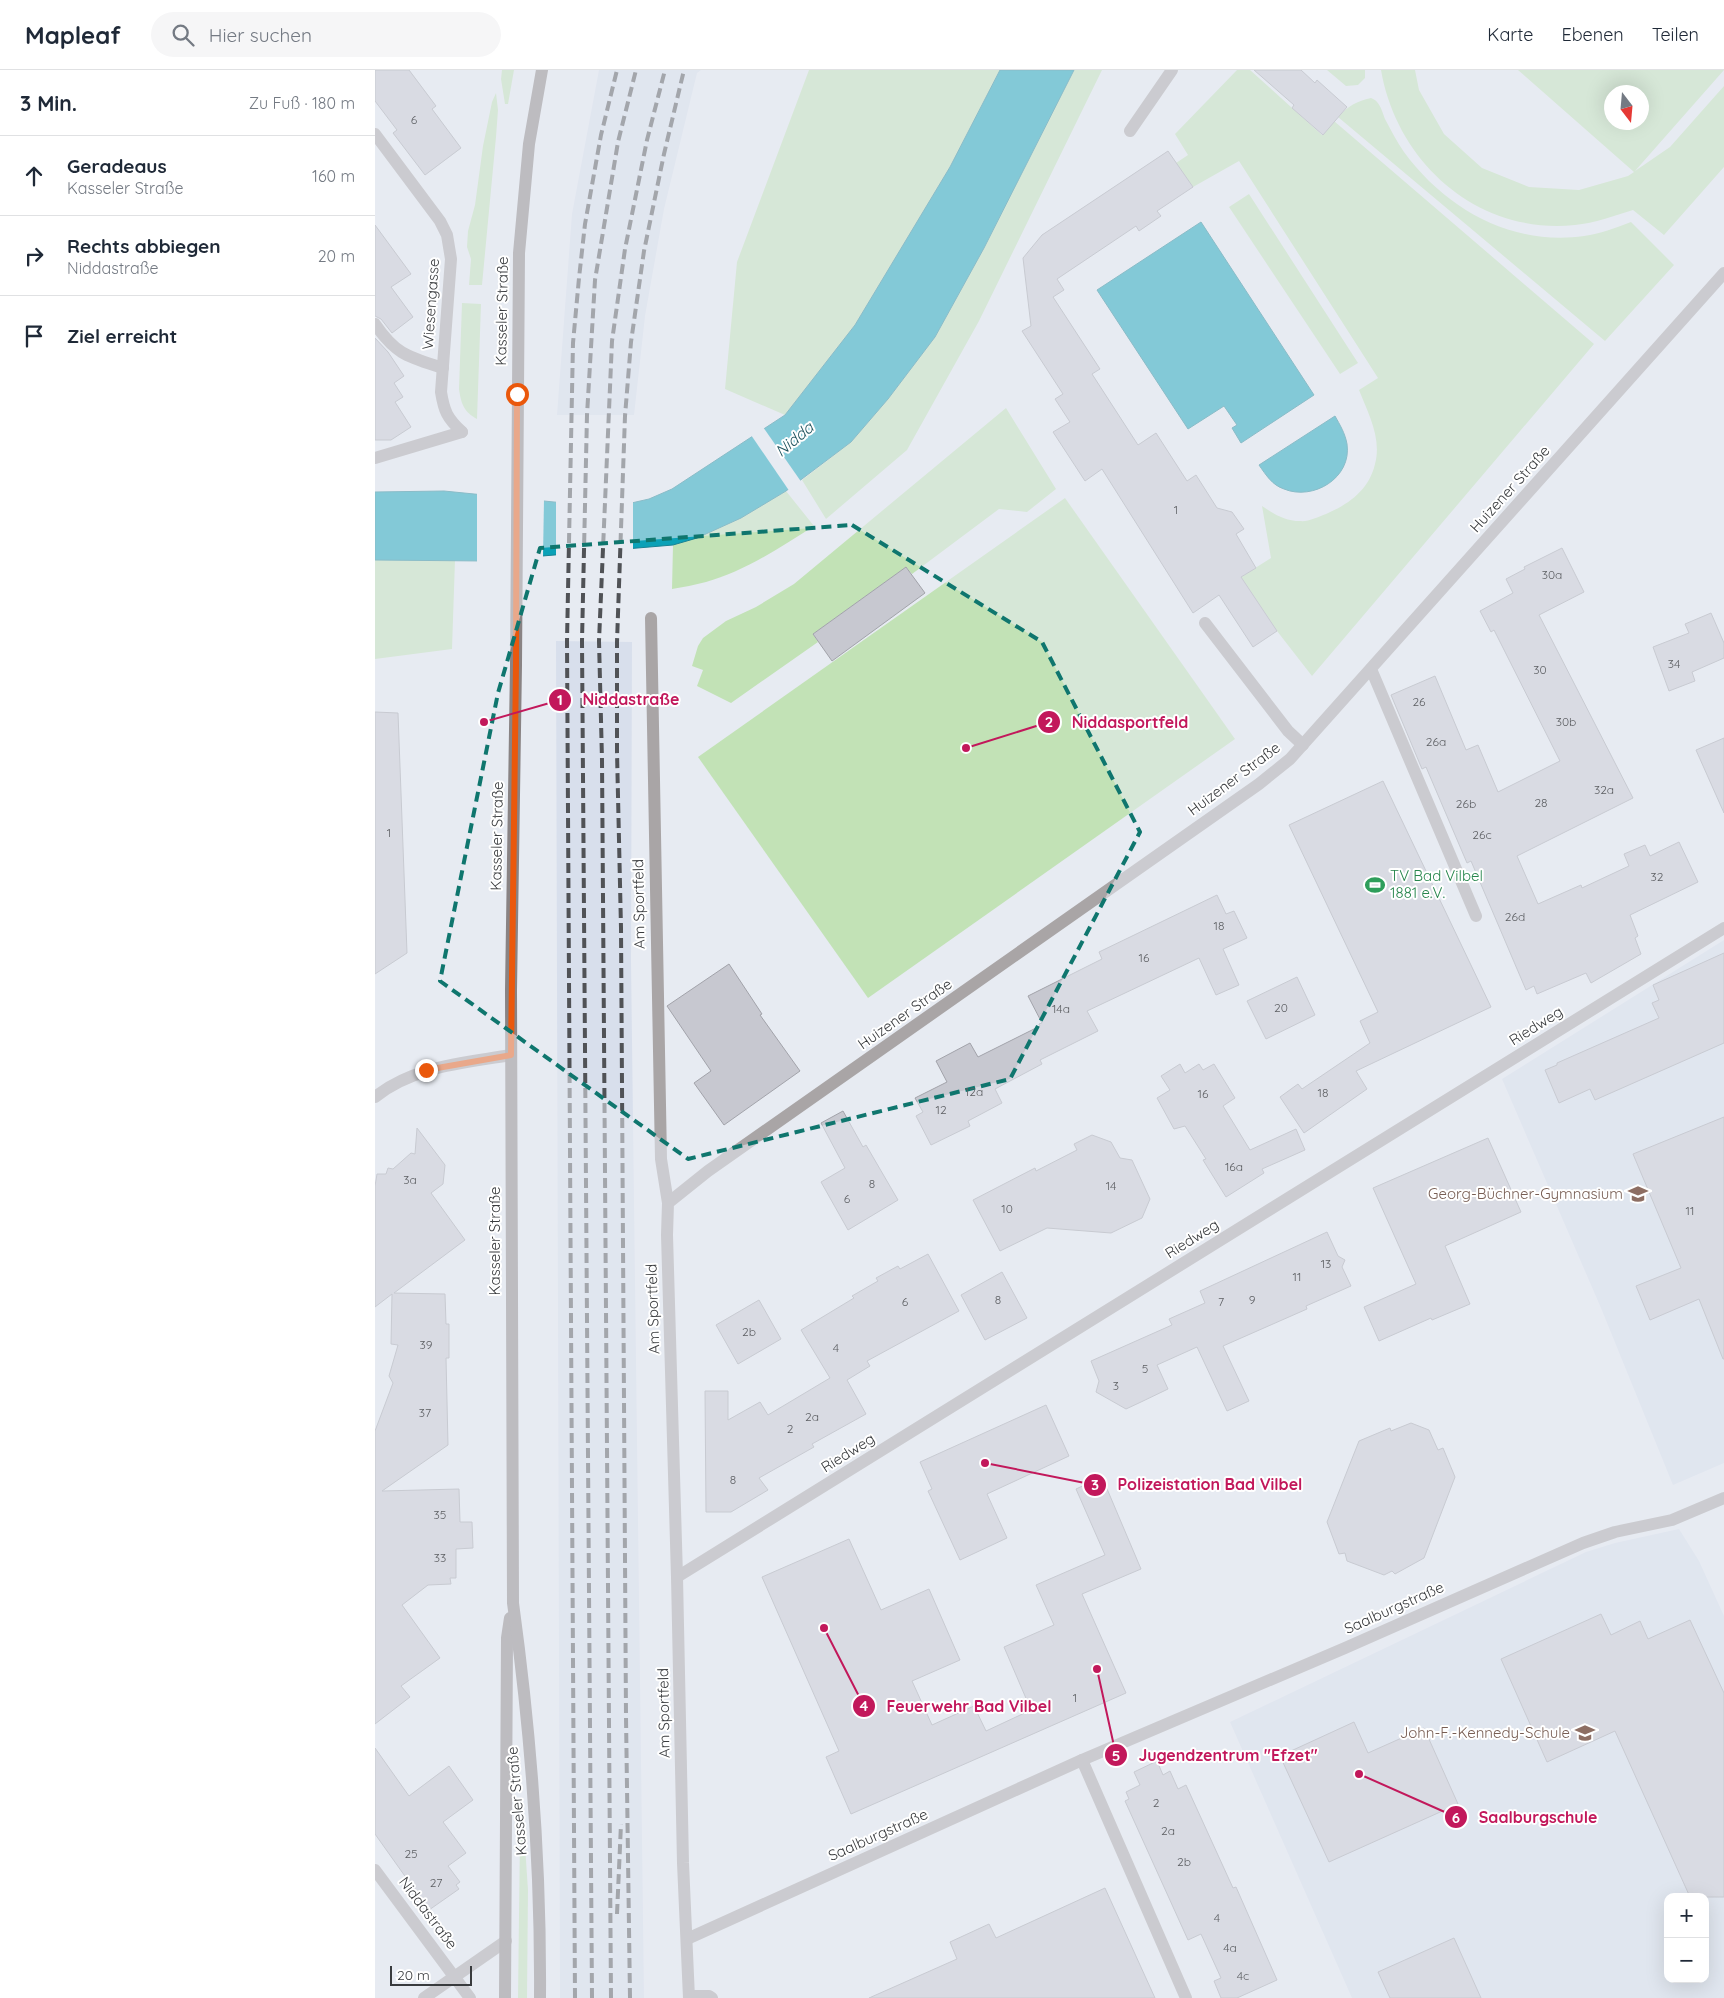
<!DOCTYPE html>
<html lang="de">
<head>
<meta charset="utf-8">
<style>
	:root { --surface:#fff; --page:#f6f6f7; --text:#1f2937; --muted:#747a83; --line:#e0e1e3 }
	body { margin:0; font-family:Quicksand,sans-serif; background:var(--page); color:var(--text) }
	.controls { position:absolute; right:15px; bottom:15px; display:grid; overflow:hidden; border-radius:10px; box-shadow:0 5px 20px #0002 }
	.controls button { width:45px; height:45px; display:grid; place-items:center; padding:0; border:0; border-bottom:1px solid var(--line); background:var(--surface); color:var(--text); font:25px sans-serif }
	.compass { position:absolute; left:1229px; top:15px; width:45px; height:45px; border-radius:50%; background:var(--surface); box-shadow:0 5px 20px #0002; rotate:164deg }
	.scale { position:absolute; left:15px; bottom:12px; width:82px; box-sizing:border-box; padding-left:5px; border:2px solid #393b3e; border-top:0; font-size:14px; line-height:18px; white-space:nowrap; color:#393b3e; -webkit-text-stroke:4px #fff; paint-order:stroke }
	.stop { position:absolute; width:15px; height:15px; margin:-11px; border:4px solid #ea580c; border-radius:50%; background:#fff }
	.stop.end { background:#ea580c; border-color:#fff; box-shadow:0 1px 5px #0008 }
	.list { margin:0; padding:0; list-style:none }
	h2 { display:flex; justify-content:space-between; align-items:center; height:65px; margin:0; padding:0 20px; font-size:21px }
	h2 small { font-size:16px; font-weight:400; color:var(--muted) }
	.list li { display:grid; grid-template-columns:32px 1fr auto; gap:15px; align-items:center; box-sizing:border-box; height:80px; padding:0 20px; border-top:1px solid var(--line) }
	.list b { display:block; font-size:19px; white-space:nowrap }
	.list p { margin:0; font-size:16px; white-space:nowrap; color:var(--muted) }
	.list em { font-size:16px; font-style:normal; color:var(--muted) }
	.icon { flex:none; width:28px; height:28px; fill:none; stroke:currentColor; stroke-width:2; stroke-linecap:round; stroke-linejoin:round }
	.map { position:relative; flex:none; width:1349px; height:1928px; overflow:hidden }
	header { display:flex; align-items:center; gap:30px; box-sizing:border-box; height:70px; padding:0 25px; background:var(--surface); border-bottom:1px solid var(--line) }
	header strong { font-size:24px }
	nav { display:flex; gap:28px; margin-inline-start:auto; font-size:18px }
	.search { width:350px; height:45px; background:var(--page); display:flex; align-items:center; gap:12px; box-sizing:border-box; padding:0 18px; border-radius:28px; color:var(--muted); font-size:19px }
	main { display:flex }
	aside { flex:1; background:var(--surface) }
	.map>svg:first-child { display:block }
</style>
</head>
<body>
<header>
<strong>Mapleaf</strong>
<div class="search"><svg class="icon" aria-label="search" viewBox="0 0 24 24"><circle cx="10" cy="10" r="6"/><path d="M15 15l6 6"/></svg>Hier suchen</div>
<nav><a>Karte</a><a>Ebenen</a><a>Teilen</a></nav>
</header>
<main>
<aside>
<h2>3 Min.<small>Zu Fuß · 180 m</small></h2>
<ul class="list">
<li><svg class="icon" aria-label="ahead" viewBox="0 0 24 24"><path d="M12 20V5M6 11l6-6 6 6"/></svg><div><b>Geradeaus</b><p>Kasseler Straße</p></div><em>160 m</em></li>
<li><svg class="icon" aria-label="right" viewBox="0 0 24 24"><path d="M7 20v-9h11M14 6l5 5-5 5"/></svg><div><b>Rechts abbiegen</b><p>Niddastraße</p></div><em>20 m</em></li>
<li><svg class="icon" aria-label="arrive" viewBox="0 0 24 24"><path d="M6 21V4h12l-3 4 3 4H6"/></svg><div><b>Ziel erreicht</b></div></li>
</ul>
</aside>
<div class="map">
<svg width="1349" height="1928" viewBox="0 0 1349 1928">
	<rect width="100%" height="100%" fill="#e7ebf2"/>
	<g fill="#d8dfec" fill-rule="evenodd">
		<path d="M224,0H326L322,3L289,139L270,246L259,345H182L197,144Z"/>
		<path d="M181,571L257,572L256,891L269,1928H185Z"/>
		<path d="M1349,870V1393L1298,1415L1226,1238L1127,1009Z"/>
		<path d="M1304,1459L1324,1491L1349,1546V1928H977L855,1652L1211,1482L1240,1473ZM1293,1827H1330V1909H1293Z"/>
	</g>
	<g fill="#c2e2b6" fill-rule="evenodd">
		<path d="M127,0H139L133,34H130L126,9Z"/>
		<path d="M434,0H625L575,97L480,255L410,345L350,319L362,192Z"/>
		<path d="M699,0H727L604,251L532,380L451,449L427,410L476,372L513,329L560,267L609,178Z"/>
		<path d="M862,0H875L947,65L959,51L1219,274L937,606L902,561L866,507L896,488L887,436C899,444 910,451 925,451C933,452 943,447 951,444C974,434 994,420 1000,394C1007,368 993,343 984,320L1003,308L864,91L818,117L801,93L813,85L800,64Z"/>
		<path d="M952,0H990V8L983,15L971,16Z"/>
		<path d="M1006,0H1040L1044,20L1069,64L1107,98L1154,117L1204,120L1253,106L1259,102L1143,0H1349L1260,101L1295,77L1349,16V97L1289,165L1258,140C1239,146 1220,153 1200,155C1103,165 1022,93 1006,0ZM1236,22H1266V52H1236Z"/>
		<path d="M121,23L123,40L121,67L107,215H94L96,189L92,177L93,161L100,135L108,76L117,32Z"/>
		<path d="M996,28C998,29 1001,30 1002,32C1006,36 1008,44 1010,49C1016,60 1022,72 1029,82C1071,139 1136,176 1209,166C1225,164 1240,158 1256,152L1299,195L1230,271L963,47C973,36 982,31 996,28Z"/>
		<path d="M874,124L983,293L965,304L854,137Z"/>
		<path d="M87,233L106,234L102,349C89,342 86,334 84,319Z"/>
		<path d="M631,338L681,419L652,442L624,439L537,504L531,497L438,564L443,572L356,633L322,616L328,600L317,596L323,576L328,568L351,551L381,537L419,514Z"/>
		<path d="M411,421L439,456C408,476 368,502 331,512C320,515 308,517 297,519L298,475C339,463 375,443 411,421Z"/>
		<path d="M690,428L860,669L493,928L323,687Z"/>
		<path d="M0,490H80L77,579L0,589Z"/>
		<path d="M149,1761L153,1820L152,1928H143L145,1763Z"/>
	</g>
	<g fill="#0ba1b7" stroke="#198293">
		<path d="M625,0H699L609,178L560,267L513,329L476,372L411,421L366,448L322,468L298,475L108,491L0,490V422L69,421L219,436L252,434L274,429L297,419L410,345L480,255L575,97Z"/>
		<path d="M826,152L939,325L866,373L857,358L862,355L849,336L813,359L722,220Z"/>
		<path d="M960,346C965,355 970,363 972,374C977,408 938,431 909,419C897,415 891,405 884,395Z"/>
	</g>
	<g fill="#e7ebf2">
		<path d="M388,357L427,413L415,422L376,365Z"/>
		<path d="M102,422L169,428L168,488L102,493Z"/>
		<path d="M181,429L219,433L258,430V482L181,487Z"/>
	</g>
	<g fill="#c7c8d0" stroke="#a2a3aa">
		<path d="M0,0H34L61,36L57,39L86,78L50,105L18,63L22,60L0,31Z"/>
		<path d="M879,0H926L940,13L942,10L972,37L948,65L917,38L919,35Z"/>
		<path d="M793,81L818,117L782,141L786,146L764,161L761,156L682,209L689,220L678,227L725,299L717,304L763,375L781,363L812,411L821,405L842,438L857,442L869,459L861,464L881,498L866,507L902,561L878,577L844,525L818,543L727,399L710,411L678,362L695,352L680,329L688,324L647,261L656,256L648,188L667,165Z"/>
		<path d="M0,155L36,204L16,217L38,247L17,263L6,249L0,246Z"/>
		<path d="M0,268L13,282L29,306L19,313L28,327L20,332L36,357L16,370H0Z"/>
		<path d="M1187,478L1209,522L1164,545L1258,728L1142,786L1163,834L1206,815L1207,818L1254,796L1249,784L1270,775L1275,786L1304,772L1323,812L1255,845L1263,866L1260,868L1266,884L1216,913L1211,903L1162,924L1159,916L1151,920L1096,791L1092,793L1051,697L1047,699L1016,625L1060,606L1091,680L1103,675L1123,722L1185,691L1119,560L1116,562L1105,541L1138,523L1131,509L1150,499L1149,497Z"/>
		<path d="M531,497L550,523L457,591L438,564Z"/>
		<path d="M1336,543L1349,573V588L1317,602L1320,611L1294,621L1278,577L1314,563L1310,554Z"/>
		<path d="M0,642L23,643L32,883L0,904Z"/>
		<path d="M1349,668V743L1321,680Z"/>
		<path d="M1008,711L1116,937L981,1001L992,1019L929,1063L905,1027L923,1014L927,1019L995,973L985,951L1003,942L914,755Z"/>
		<path d="M842,825L851,844L859,841L872,868L848,879L864,915L841,925L824,888L712,941L723,961L665,990L667,994L620,1019L627,1033L593,1051L595,1056L556,1075L541,1046L548,1042L540,1028L572,1012L561,991L595,973L603,987L665,956L664,954L667,953L653,926L727,889L724,882Z"/>
		<path d="M1349,883V973L1220,1030L1215,1019L1184,1033L1170,1000L1182,995V993L1284,948L1277,933L1284,930L1278,915Z"/>
		<path d="M354,894L387,944L385,945L425,1001L349,1055L319,1013L336,1001L292,936Z"/>
		<path d="M922,907L940,945L891,969L872,931Z"/>
		<path d="M805,994L810,1003L824,994L828,1000L839,994L860,1028L848,1036L875,1080L921,1059L930,1080L887,1099L889,1103L851,1127L828,1090L831,1089L810,1056L799,1059L782,1028L795,1020L786,1006Z"/>
		<path d="M468,1041L488,1077L491,1075L523,1130L473,1160L446,1112L470,1098L446,1053Z"/>
		<path d="M1349,1047V1289H1348L1324,1229L1275,1250L1261,1216L1306,1198L1258,1084Z"/>
		<path d="M42,1058L70,1095L68,1114L56,1123L90,1170L19,1223L70,1224L71,1254H74V1288H71L73,1375L7,1421L84,1419L85,1452H97L98,1478L81,1479V1508H75L76,1514L53,1515L27,1535L65,1588L26,1616L35,1627L0,1654V1361L18,1313L14,1306L23,1275L16,1274L17,1224L0,1237V1116L2,1104H11L13,1098L18,1099L36,1083L40,1084Z"/>
		<path d="M717,1065L736,1072L745,1088L757,1090L775,1129L767,1148L736,1163L672,1158L625,1181L598,1130L660,1098L661,1101L702,1080L699,1074Z"/>
		<path d="M1113,1068L1146,1142L1070,1176L1095,1234L1057,1250L1056,1248L1004,1271L989,1237L1041,1214L998,1118Z"/>
		<path d="M952,1162L963,1186L970,1190L967,1197L976,1216L931,1236L932,1239L848,1276L874,1331L852,1341L822,1277L782,1295L793,1319L766,1332L751,1339L721,1322L724,1311L716,1291L797,1255L794,1249L830,1233L825,1221Z"/>
		<path d="M553,1184L584,1241L492,1291L495,1296L472,1310L491,1344L437,1374L439,1377L384,1408L393,1420L356,1442H331L330,1321H353V1350L385,1332L393,1345L455,1308L426,1260L479,1228L477,1226L503,1211L501,1208L523,1196L525,1199Z"/>
		<path d="M627,1202L652,1248L610,1270L586,1225Z"/>
		<path d="M384,1230L406,1269L363,1294L341,1255Z"/>
		<path d="M671,1335L694,1386L612,1424L632,1468L585,1490L553,1421L557,1419L545,1392Z"/>
		<path d="M1036,1353L1054,1360L1063,1380L1068,1378L1080,1407L1049,1488L1020,1504L1017,1501L1009,1505L972,1491L970,1483L964,1484L952,1452L984,1371L1015,1358L1016,1361Z"/>
		<path d="M727,1407L766,1499L707,1524L751,1623L476,1744L451,1687L464,1681L387,1507L474,1469L506,1540L554,1519L585,1590L537,1611L557,1655L599,1636L611,1661L656,1640L629,1577L679,1555L661,1515L730,1485L701,1419Z"/>
		<path d="M1226,1544L1236,1565L1265,1551L1273,1569L1315,1550L1349,1623V1827H1315L1240,1661L1172,1692L1126,1589Z"/>
		<path d="M979,1652L993,1683L1049,1658L1083,1734L954,1792L905,1686Z"/>
		<path d="M0,1678L34,1726L74,1696L98,1730L68,1752L91,1783L73,1796L85,1812L81,1815L84,1819L54,1840L0,1764Z"/>
		<path d="M782,1691L788,1705L795,1701L803,1719L811,1715L858,1818L861,1817L902,1910L862,1928H846L839,1911L846,1908L826,1864L813,1870L750,1731L754,1729L751,1722L765,1715L759,1702Z"/>
		<path d="M730,1818L780,1928H494L582,1889L575,1872L614,1854L621,1868Z"/>
		<path d="M1079,1868L1106,1928H1015L1003,1902Z"/>
	</g>
	<g fill="none" stroke-linecap="round" stroke-linejoin="round">
		<g stroke="#a9a5a6" stroke-width="12">
			<path d="M0,254C21,285 34,287 68,298"/>
			<path d="M0,388L87,362"/>
			<path d="M276,548L286,1089L293,1133"/>
			<path d="M830,553L913,661L928,675"/>
			<path d="M996,599L1101,846"/>
			<path d="M314,1926H334L337,1928"/>
		</g>
		<g stroke="#a9a5a6" stroke-width="12">
			<path d="M755,61L797,0"/>
			<path d="M0,64L65,151L72,165L76,189L66,322C69,341 72,348 87,362"/>
			<path d="M0,1027C38,996 90,993 136,985"/>
			<path d="M302,1507L1349,858"/>
			<path d="M707,1690L811,1928"/>
			<path d="M0,1800L95,1928"/>
			<path d="M312,1869L707,1690L970,1578L1208,1473L1240,1462L1297,1450L1349,1428"/>
			<path d="M49,1928L131,1871"/>
			<path d="M314,1928L308,1793L302,1507L292,1165L293,1133L333,1101L884,714L915,689L1349,203"/>
		</g>
		<g stroke="#898384" stroke-width="12">
			<path d="M130,1928L132,1568L135,1548"/>
			<path d="M165,1928C166,1796 156,1664 138,1533L136,920L141,595L144,183L154,74L167,0"/>
		</g>
		<g stroke="#505256" stroke-width="4" stroke-dasharray="10 5" stroke-linecap="butt">
			<path d="M242,1844L246,1754"/>
			<path d="M200,1928L192,571L198,273L204,208L210,154L226,65L242,0"/>
			<path d="M217,1928L207,571L212,345L220,210L243,72L261,0"/>
			<path d="M236,1928L227,690L224,571L237,271L250,179L272,70L290,0"/>
			<path d="M255,1928L251,1647L246,858L242,682V572L250,346L256,272L269,181L289,84L309,0"/>
		</g>
	</g>
	<g fill="none" stroke-linecap="round" stroke-linejoin="round">
		<path stroke="#ea580c" stroke-width="6" d="M51,1000L136,985L141,595L142,324"/>
	</g>
	<path d="M0 0H1349V1928H0ZM477,455L667,572L765,762L635,1009L313,1089L65,911L123,623L165,478Z" fill="#e7ebf2" fill-opacity=".55" fill-rule="evenodd"/>
	<path fill="none" stroke="#0f766e" stroke-width="4" stroke-dasharray="10 6" stroke-linejoin="round" d="M477,455L667,572L765,762L635,1009L313,1089L65,911L123,623L165,478Z"/>
	<defs>
		<symbol id="stadium-bare" viewBox="-9 -9 18 18"><path d="M0-5a6.5 5 0 1 0 0 10a6.5 5 0 1 0 0-10ZM-3.5-1.8h7v3.6h-7Z" fill="#2e9e5b" stroke="#fff" stroke-width="2.5" paint-order="stroke"/></symbol>
		<symbol id="school-bare" viewBox="-9 -9 18 18"><path d="M0-5L7-2L0 1L-7-2ZM-4 1L0 2.5L4 1V4Q0 6-4 4Z" fill="#8d6e63" stroke="#fff" stroke-width="2.5" paint-order="stroke"/></symbol>
	</defs>
	<g fill-rule="evenodd">
		<use href="#stadium-bare" x="986" y="801" width="28" height="28"/>
		<use href="#school-bare" x="1249" y="1110" width="28" height="28"/>
		<use href="#school-bare" x="1196" y="1649" width="28" height="28"/>
	</g>
	<g text-anchor="middle" stroke-width="4" stroke-linejoin="round" paint-order="stroke">
		<g font-size="12" fill="#5c5e62">
			<text x="39" y="54">6</text>
			<text x="801" y="444">1</text>
			<text x="1177" y="509">30a</text>
			<text x="1299" y="598">34</text>
			<text x="1165" y="604">30</text>
			<text x="1044" y="636">26</text>
			<text x="1191" y="656">30b</text>
			<text x="1061" y="676">26a</text>
			<text x="1229" y="724">32a</text>
			<text x="1166" y="737">28</text>
			<text x="1091" y="738">26b</text>
			<text x="14" y="767">1</text>
			<text x="1107" y="769">26c</text>
			<text x="1282" y="811">32</text>
			<text x="1140" y="851">26d</text>
			<text x="844" y="860">18</text>
			<text x="769" y="892">16</text>
			<text x="906" y="942">20</text>
			<text x="686" y="943">14a</text>
			<text x="599" y="1026">12a</text>
			<text x="948" y="1027">18</text>
			<text x="828" y="1028">16</text>
			<text x="566" y="1044">12</text>
			<text x="859" y="1101">16a</text>
			<text x="35" y="1114">3a</text>
			<text x="497" y="1118">8</text>
			<text x="736" y="1120">14</text>
			<text x="472" y="1133">6</text>
			<text x="632" y="1143">10</text>
			<text x="1315" y="1145">11</text>
			<text x="951" y="1198">13</text>
			<text x="922" y="1211">11</text>
			<text x="623" y="1234">8</text>
			<text x="877" y="1234">9</text>
			<text x="530" y="1236">6</text>
			<text x="846" y="1236">7</text>
			<text x="374" y="1266">2b</text>
			<text x="51" y="1279">39</text>
			<text x="461" y="1282">4</text>
			<text x="770" y="1303">5</text>
			<text x="741" y="1320">3</text>
			<text x="50" y="1347">37</text>
			<text x="437" y="1351">2a</text>
			<text x="415" y="1363">2</text>
			<text x="358" y="1414">8</text>
			<text x="65" y="1449">35</text>
			<text x="65" y="1492">33</text>
			<text x="700" y="1632">1</text>
			<text x="781" y="1737">2</text>
			<text x="793" y="1765">2a</text>
			<text x="36" y="1788">25</text>
			<text x="809" y="1796">2b</text>
			<text x="61" y="1817">27</text>
			<text x="842" y="1852">4</text>
			<text x="855" y="1882">4a</text>
			<text x="868" y="1910">4c</text>
		</g>
		<g font-size="15" fill="#393b3e" stroke="#fff">
			<text transform="translate(56 234) rotate(-86)" y="5">Wiesengasse</text>
			<text transform="translate(127 241) rotate(-89)" y="5">Kasseler Straße</text>
			<text transform="translate(1135 419) rotate(-48)" y="5">Huizener Straße</text>
			<text transform="translate(859 709) rotate(-37)" y="5">Huizener Straße</text>
			<text transform="translate(122 766) rotate(-89)" y="5">Kasseler Straße</text>
			<text transform="translate(264 834) rotate(-91)" y="5">Am Sportfeld</text>
			<text transform="translate(530 944) rotate(-35)" y="5">Huizener Straße</text>
			<text transform="translate(1161 956) rotate(-32)" y="5">Riedweg</text>
			<text transform="translate(817 1169) rotate(-32)" y="5">Riedweg</text>
			<text transform="translate(120 1171) rotate(-90)" y="5">Kasseler Straße</text>
			<text transform="translate(278 1239) rotate(-92)" y="5">Am Sportfeld</text>
			<text transform="translate(473 1383) rotate(-32)" y="5">Riedweg</text>
			<text transform="translate(1019 1538) rotate(-24)" y="5">Saalburgstraße</text>
			<text transform="translate(289 1643) rotate(-91)" y="5">Am Sportfeld</text>
			<text transform="translate(142 1731) rotate(-95)" y="5">Kasseler Straße</text>
			<text transform="translate(503 1765) rotate(-24)" y="5">Saalburgstraße</text>
			<text transform="translate(53 1843) rotate(53)" y="5">Niddastraße</text>
		</g>
		<g font-size="15" fill="#27864d" stroke="#fff" text-anchor="start">
			<text x="1015" y="811">TV Bad Vilbel<tspan x="1015" dy="17">1881 e.V.</tspan></text>
		</g>
		<g font-size="15" fill="#785e54" stroke="#fff" text-anchor="end">
			<text x="1248" y="1129">Georg-Büchner-Gymnasium</text>
			<text x="1195" y="1668">John-F.-Kennedy-Schule</text>
		</g>
		<g font-size="16" font-style="italic" fill="#21555f" stroke="#fff">
			<text transform="translate(419 369) rotate(-40)" y="6">Nidda</text>
		</g>
	</g>
	<path fill="none" stroke="#c2185b" stroke-width="2" d="M109 652L185 630M591 678L674 652M610 1393L720 1415M449 1558L489 1636M722 1599L741 1685M984 1704L1081 1747"/>
	<g fill="#c2185b" stroke="#fff" stroke-width="2">
		<circle cx="109" cy="652" r="5"/>
		<circle cx="591" cy="678" r="5"/>
		<circle cx="610" cy="1393" r="5"/>
		<circle cx="449" cy="1558" r="5"/>
		<circle cx="722" cy="1599" r="5"/>
		<circle cx="984" cy="1704" r="5"/>
		<circle cx="185" cy="630" r="12"/>
		<circle cx="674" cy="652" r="12"/>
		<circle cx="720" cy="1415" r="12"/>
		<circle cx="489" cy="1636" r="12"/>
		<circle cx="741" cy="1685" r="12"/>
		<circle cx="1081" cy="1747" r="12"/>
	</g>
	<g font-size="15" text-anchor="middle" font-weight="bold" fill="#fff">
		<text x="185" y="635">1</text>
		<text x="674" y="657">2</text>
		<text x="720" y="1420">3</text>
		<text x="489" y="1641">4</text>
		<text x="741" y="1691">5</text>
		<text x="1081" y="1753">6</text>
	</g>
	<g font-size="16" text-anchor="middle" font-weight="bold" fill="#c2185b" stroke="#fff" stroke-width="4" stroke-linejoin="round" paint-order="stroke">
		<text x="256" y="635">Niddastraße</text>
		<text x="755" y="658">Niddasportfeld</text>
		<text x="835" y="1420">Polizeistation Bad Vilbel</text>
		<text x="594" y="1642">Feuerwehr Bad Vilbel</text>
		<text x="853" y="1691">Jugendzentrum "Efzet"</text>
		<text x="1163" y="1753">Saalburgschule</text>
	</g>
</svg>
<div class="controls">
<button>+</button>
<button>−</button>
</div>
<svg class="compass" viewBox="-18 -18 36 36"><path d="M0-13l5 13h-10z" fill="#e53935"/><path d="M0 13l5-13h-10z" fill="#747a83"/></svg>
<div class="scale">20 m</div>
<div class="stop" style="left:142px;top:324px"></div>
<div class="stop end" style="left:51px;top:1000px"></div>
</div>
</main>
</body>
</html>
